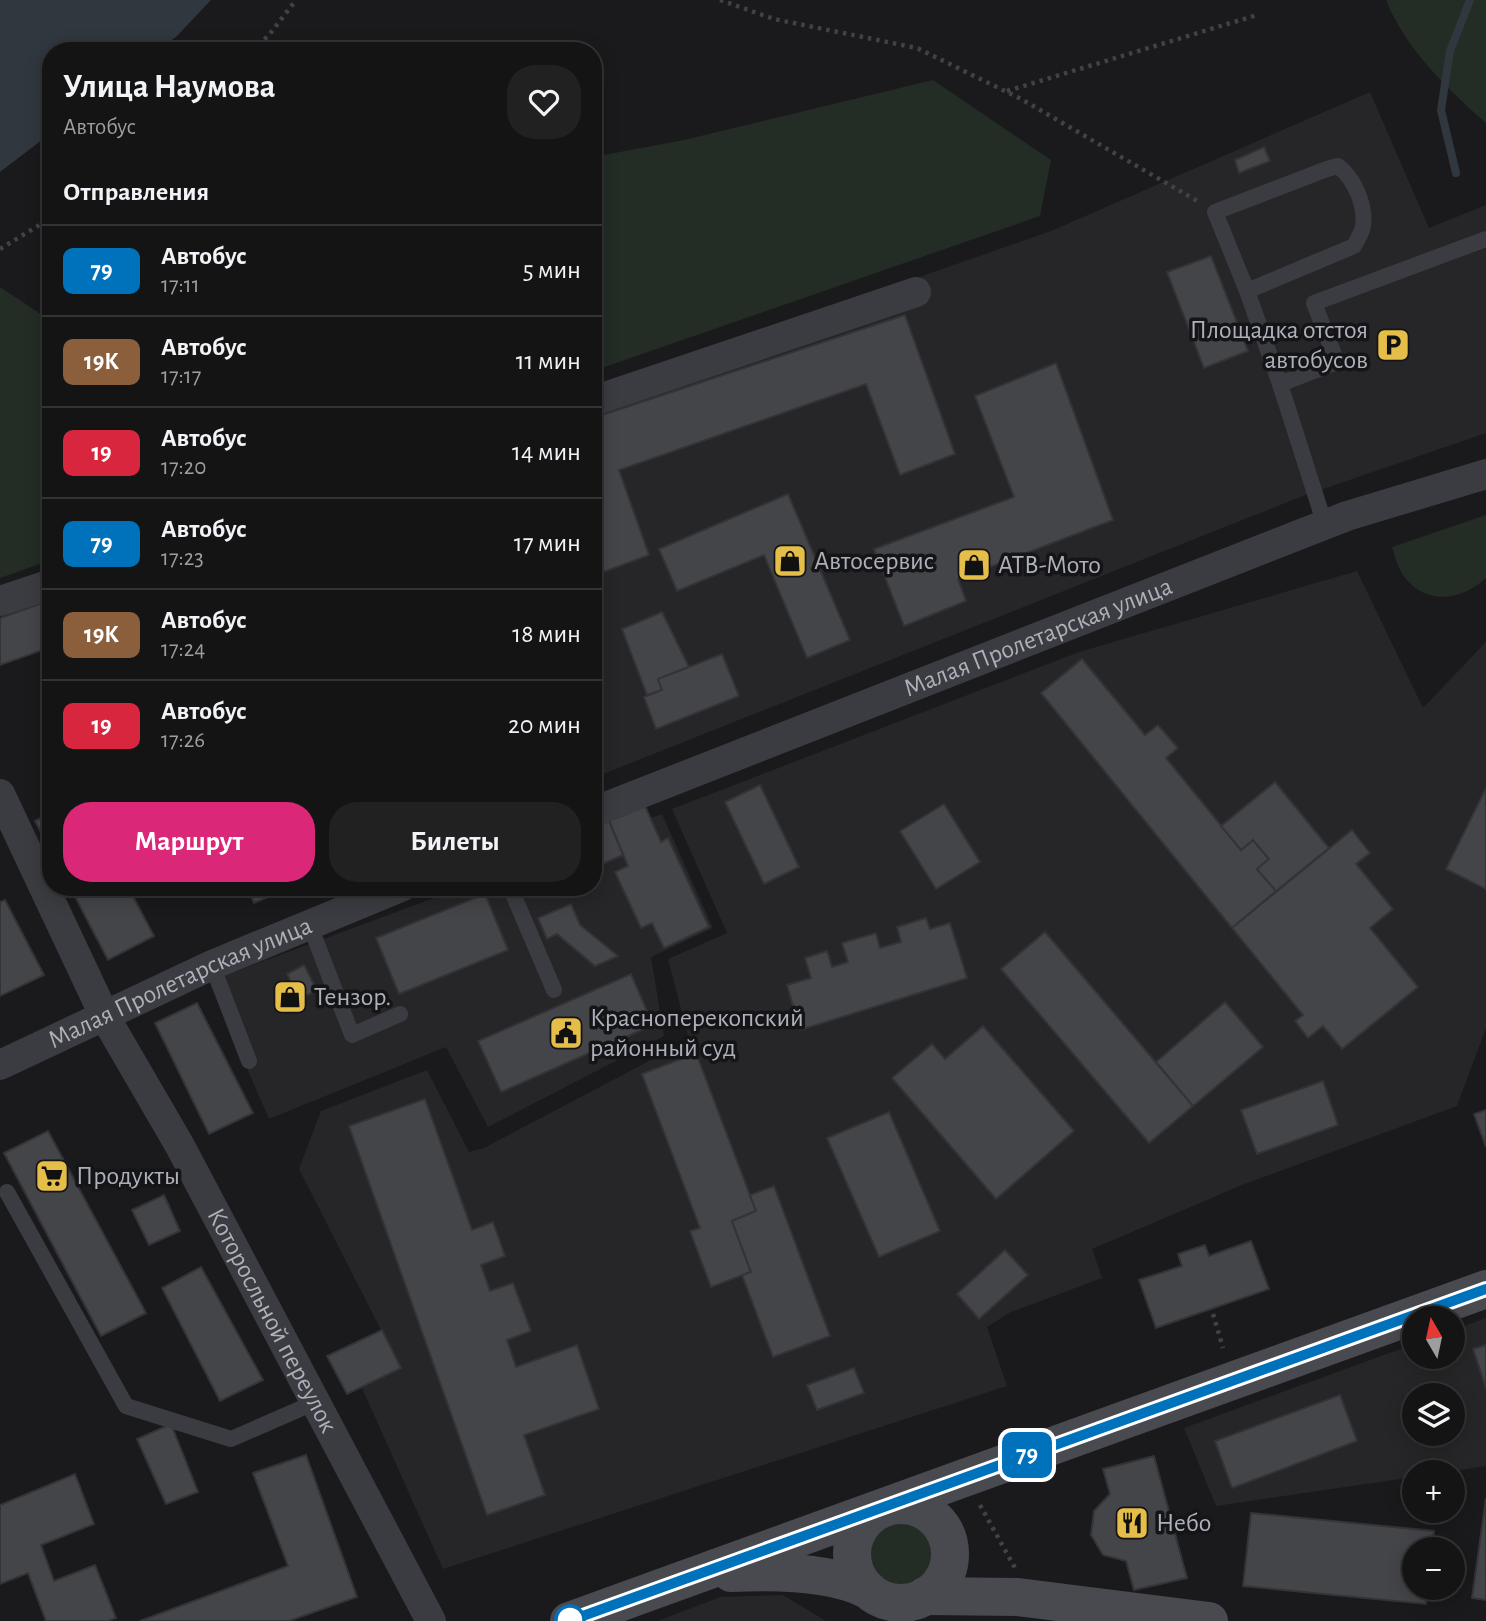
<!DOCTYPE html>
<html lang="ru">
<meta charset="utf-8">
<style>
:root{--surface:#141415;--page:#212122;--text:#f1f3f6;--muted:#9d9ea0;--line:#333334;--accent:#db2777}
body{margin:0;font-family:"Alegreya Sans",sans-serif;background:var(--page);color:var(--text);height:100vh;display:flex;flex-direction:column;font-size:26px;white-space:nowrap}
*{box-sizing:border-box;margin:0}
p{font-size:23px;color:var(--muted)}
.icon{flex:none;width:38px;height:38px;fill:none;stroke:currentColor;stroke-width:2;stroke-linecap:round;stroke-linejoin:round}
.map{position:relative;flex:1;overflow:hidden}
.sheet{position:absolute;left:42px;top:42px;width:560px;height:854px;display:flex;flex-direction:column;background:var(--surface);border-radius:28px;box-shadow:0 4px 18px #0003,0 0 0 2px var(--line)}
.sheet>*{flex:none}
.badge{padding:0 14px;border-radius:10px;font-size:24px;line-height:46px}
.needle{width:46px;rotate:351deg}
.fabs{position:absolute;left:1402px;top:1306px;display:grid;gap:14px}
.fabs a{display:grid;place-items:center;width:63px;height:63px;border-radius:50%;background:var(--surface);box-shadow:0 4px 18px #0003,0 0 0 2px var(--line);font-size:35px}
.map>.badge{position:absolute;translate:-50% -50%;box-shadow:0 0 0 4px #fff}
h2{padding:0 21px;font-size:26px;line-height:63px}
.round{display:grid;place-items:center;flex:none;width:74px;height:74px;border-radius:28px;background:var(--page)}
.overview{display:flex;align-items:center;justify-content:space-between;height:119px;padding:0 21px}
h1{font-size:33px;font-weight:700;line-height:52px}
.cta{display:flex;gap:14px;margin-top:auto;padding:14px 21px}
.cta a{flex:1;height:80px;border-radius:28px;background:var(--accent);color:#fff;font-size:28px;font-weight:700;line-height:80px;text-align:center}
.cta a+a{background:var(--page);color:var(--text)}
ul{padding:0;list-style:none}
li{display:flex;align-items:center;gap:21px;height:91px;padding:0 21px;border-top:2px solid var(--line)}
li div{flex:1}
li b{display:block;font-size:26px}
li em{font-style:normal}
li .badge{min-width:77px;font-weight:700;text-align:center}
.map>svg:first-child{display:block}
.built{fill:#262629;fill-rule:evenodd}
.green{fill:#242c26}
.water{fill:#31373f}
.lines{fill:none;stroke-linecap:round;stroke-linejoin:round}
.stream{stroke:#31373f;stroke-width:8}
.building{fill:#444549;stroke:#343438;stroke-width:2}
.path{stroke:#414248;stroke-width:4.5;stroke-dasharray:3.5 5;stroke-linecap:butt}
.lane{stroke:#3b3c41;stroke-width:16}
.street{stroke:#3b3c41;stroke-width:30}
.secondary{stroke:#494a50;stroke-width:38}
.line-casing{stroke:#fff;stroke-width:16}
.line{stroke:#0072bc;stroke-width:10}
.stop-dot{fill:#fff;stroke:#0072bc;stroke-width:3.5}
.labels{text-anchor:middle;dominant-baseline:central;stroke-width:7;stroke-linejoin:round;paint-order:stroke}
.poi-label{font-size:26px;fill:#adb0ba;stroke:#151517;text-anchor:start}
.street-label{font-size:26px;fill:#adb0ba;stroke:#151517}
</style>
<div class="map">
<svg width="1486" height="1621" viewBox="0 0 1486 1621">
<rect width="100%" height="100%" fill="#1a1a1c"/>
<g class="built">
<polygon points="1370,92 1429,228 1486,205 1486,433 1303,496 593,778 593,391 1051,231"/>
<polygon points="1357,571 1423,708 1486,642 1486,1028 1457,1106 1242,1185 1092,1249 1102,1278 1011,1312 987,1327 1007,1386 443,1569 362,1388 347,1394 327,1356 381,1330 299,1169 321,1111 427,1070 469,1152 484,1148 689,1040 668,959 727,933 672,809 1079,652"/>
<polygon points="662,814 713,928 651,957 664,1036 488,1127 446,1047 269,1119 209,981 464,887 593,887 593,839"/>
<path d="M1486,1318v148l-39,6h-33v5l-198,29 -32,-78 230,-84v12h38l1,-26zM1414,1395h38v38h-38z"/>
<polygon points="783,1595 826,1621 658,1621 720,1597"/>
</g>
<g class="green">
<path d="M1386,0h100v123c-38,-33 -81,-75 -100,-123z"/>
<polygon points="933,80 1051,160 1040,216 593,371 593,157 684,140"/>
<polygon points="0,287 51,321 51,560 0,578"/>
<path d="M1486,515v63c-28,26 -68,27 -87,-10 -3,-7 -5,-15 -7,-21z"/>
<circle cx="901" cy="1553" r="34"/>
</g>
<polygon class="water" points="0,0 211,0 177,36 158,51 51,51 51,133 0,172"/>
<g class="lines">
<polyline class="stream" points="1456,173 1441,110 1450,51 1470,0"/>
</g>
<g class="building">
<polygon points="1264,147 1270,161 1239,173 1235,160"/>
<polygon points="1211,256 1248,351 1204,368 1167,272"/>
<polygon points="905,315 955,454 900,475 866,384 619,470 649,555 593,576 593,418"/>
<polygon points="1056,363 1113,520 958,579 966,601 904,626 874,549 1014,497 975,396"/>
<polygon points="788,494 850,640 807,658 764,555 677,591 659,549"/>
<polygon points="51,600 51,647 0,665 0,618"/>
<polygon points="662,612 689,667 658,679 662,690 647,695 622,629"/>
<polygon points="722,654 739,696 656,729 644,697 662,690 658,679"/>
<polygon points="1082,659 1145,735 1158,725 1178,748 1166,758 1241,850 1253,840 1269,859 1257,869 1276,891 1232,928 1041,693"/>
<polygon points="1275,782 1329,848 1276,891 1257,869 1269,859 1253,840 1241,850 1221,826"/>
<polygon points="760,785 799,867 764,884 725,802"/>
<polygon points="1486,788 1486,889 1446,869"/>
<polygon points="944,804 980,862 936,889 900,831"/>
<polygon points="645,806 661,842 668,838 709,927 664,948 652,923 641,928 615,872 628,866 609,821"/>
<polygon points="51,813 51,851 35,821"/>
<polygon points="609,821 623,855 593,868 593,827"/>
<polygon points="1352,830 1370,853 1356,864 1393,909 1370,928 1418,987 1342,1049 1323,1026 1308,1038 1295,1021 1303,1015 1232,928"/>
<polygon points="70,887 128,887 154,936 108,960"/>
<polygon points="247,887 280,887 282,891 254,903"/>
<polygon points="552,887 569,887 555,893"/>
<polygon points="485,894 508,950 399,994 376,938"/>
<polygon points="5,900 44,975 0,996 0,902"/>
<polygon points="571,904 580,925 618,956 595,966 557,934 547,939 538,918"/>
<polygon points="926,918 930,929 950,923 967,978 800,1030 787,985 811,978 805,958 827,951 832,967 848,962 842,943 876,933 880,948 901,942 897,927"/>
<polygon points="1045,932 1193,1106 1149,1143 1001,969"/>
<polygon points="304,965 317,990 300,999 287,974"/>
<polygon points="631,974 653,1025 501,1092 478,1041"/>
<polygon points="1225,1002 1263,1047 1193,1106 1156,1062"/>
<polygon points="197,1003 253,1113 209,1134 155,1023"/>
<polygon points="983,1026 1074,1131 996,1199 892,1078 932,1044 945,1059"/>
<polygon points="696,1053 756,1211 732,1221 751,1272 711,1287 690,1231 700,1228 642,1074"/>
<polygon points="1323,1081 1338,1125 1257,1154 1241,1110"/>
<polygon points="425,1099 472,1230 493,1222 505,1256 481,1265 490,1291 513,1283 531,1331 507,1340 516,1367 577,1345 599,1409 524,1435 545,1495 487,1515 349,1126"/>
<polygon points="1486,1110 1486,1147 1474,1114"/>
<polygon points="889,1112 940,1231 879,1257 827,1138"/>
<polygon points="48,1131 146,1313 101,1336 4,1153"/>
<polygon points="774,1186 830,1336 773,1357 742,1275 751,1272 732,1221 756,1211 750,1195"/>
<polygon points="164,1195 180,1231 149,1245 132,1210"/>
<polygon points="1251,1241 1269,1289 1156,1328 1139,1280 1182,1266 1178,1254 1205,1245 1209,1256"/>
<polygon points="1005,1250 1028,1275 979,1319 957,1294"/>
<polygon points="201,1267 263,1380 220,1401 162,1288"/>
<polygon points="382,1330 401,1368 347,1394 327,1356"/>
<polygon points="1486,1345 1486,1388 1473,1349"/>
<polygon points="854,1368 864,1393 817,1410 807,1385"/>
<polygon points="1340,1395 1357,1441 1232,1488 1215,1441"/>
<polygon points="171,1424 198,1492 166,1504 137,1439"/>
<polygon points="306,1455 357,1597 289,1621 140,1621 288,1566 253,1473"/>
<polygon points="1154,1456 1187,1578 1134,1590 1126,1561 1103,1555 1091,1535 1094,1511 1110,1494 1103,1469"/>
<polygon points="75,1474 94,1524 41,1545 54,1581 95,1565 116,1618 108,1621 46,1621 28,1573 0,1584 0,1505"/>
<polygon points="1486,1498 1486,1600 1472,1598"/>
<polygon points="1251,1513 1434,1531 1432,1549 1414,1549 1414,1587 1428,1587 1426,1604 1243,1586"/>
</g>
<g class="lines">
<g class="path">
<polyline points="720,0 774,19 917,48 1021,99 1199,202"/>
<polyline points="252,51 269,35 296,0"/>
<polyline points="1007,91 1257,15"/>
<polyline points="0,249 51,218"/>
<polyline points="1213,1314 1223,1348"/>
<polyline points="980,1505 1015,1568"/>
</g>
<g class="lane">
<path d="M1247,291l107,-45c3,-6 8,-13 9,-20 3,-21 -9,-48 -25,-60l-11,3 -112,43 32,79 33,93"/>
<polyline points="1325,525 1280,384 1337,362 1314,303 1486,239"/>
<polyline points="510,887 554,990"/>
<polyline points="309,923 352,1035 400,1014"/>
<polyline points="212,965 249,1061"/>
<polyline points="7,1192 126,1406 231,1439 316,1402"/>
</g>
<g class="street">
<polyline points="593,401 916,292"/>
<polyline points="0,601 51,584"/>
<path id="s1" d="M0,794l105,223 75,129 251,475"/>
<path id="s2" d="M593,812l754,-296 139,-42"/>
<path id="s3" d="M0,1065l212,-100 189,-78"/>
</g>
<g class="secondary">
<circle cx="901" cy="1554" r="49"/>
<path d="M731,1573c41,-2 100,-2 137,17"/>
<polyline points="925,1596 1018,1597 1209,1621"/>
<polyline points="569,1621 1486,1289"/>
</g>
</g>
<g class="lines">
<defs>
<polyline id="line" points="569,1621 1486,1289"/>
</defs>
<use href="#line" class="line-casing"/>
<use href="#line" class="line"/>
</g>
<defs>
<symbol id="parking-square" viewBox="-11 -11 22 22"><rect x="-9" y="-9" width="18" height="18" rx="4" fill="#e5be49" stroke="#151517"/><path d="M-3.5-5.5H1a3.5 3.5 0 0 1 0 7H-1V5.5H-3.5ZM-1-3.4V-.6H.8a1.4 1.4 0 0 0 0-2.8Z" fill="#111"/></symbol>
<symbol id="shop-square" viewBox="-11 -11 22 22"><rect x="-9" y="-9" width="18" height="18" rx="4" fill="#e5be49" stroke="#151517"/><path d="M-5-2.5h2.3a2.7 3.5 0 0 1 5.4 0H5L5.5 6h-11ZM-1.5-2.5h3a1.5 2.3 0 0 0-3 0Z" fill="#111"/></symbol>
<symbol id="civic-square" viewBox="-11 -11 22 22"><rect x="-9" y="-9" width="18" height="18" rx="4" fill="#e5be49" stroke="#151517"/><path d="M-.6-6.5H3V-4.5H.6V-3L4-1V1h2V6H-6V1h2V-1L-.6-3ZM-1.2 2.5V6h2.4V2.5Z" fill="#111"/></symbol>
<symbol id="supermarket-square" viewBox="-11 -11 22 22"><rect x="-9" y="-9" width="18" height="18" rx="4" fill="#e5be49" stroke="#151517"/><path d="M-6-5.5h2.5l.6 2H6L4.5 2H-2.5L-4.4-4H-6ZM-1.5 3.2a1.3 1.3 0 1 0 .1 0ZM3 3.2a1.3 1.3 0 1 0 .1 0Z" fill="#111"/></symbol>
<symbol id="restaurant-square" viewBox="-11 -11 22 22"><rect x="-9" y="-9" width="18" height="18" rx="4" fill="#e5be49" stroke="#151517"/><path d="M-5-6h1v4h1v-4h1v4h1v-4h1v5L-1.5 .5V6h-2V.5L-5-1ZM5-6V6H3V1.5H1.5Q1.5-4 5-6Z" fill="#111"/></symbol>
</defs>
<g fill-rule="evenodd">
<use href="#parking-square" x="1374" y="326" width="38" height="38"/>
<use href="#shop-square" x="771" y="542" width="38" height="38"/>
<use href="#shop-square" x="955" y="546" width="38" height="38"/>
<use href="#shop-square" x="271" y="978" width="38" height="38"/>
<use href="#civic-square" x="547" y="1014" width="38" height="38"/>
<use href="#supermarket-square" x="33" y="1157" width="38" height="38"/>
<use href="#restaurant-square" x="1113" y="1504" width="38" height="38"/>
</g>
<circle class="stop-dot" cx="570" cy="1620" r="14"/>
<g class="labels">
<g class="poi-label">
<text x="1368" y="330" text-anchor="end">Площадка отстоя<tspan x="1368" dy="30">автобусов</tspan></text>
<text x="814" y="561">Автосервис</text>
<text x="998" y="565">АТВ-Мото</text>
<text x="314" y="997">Тензор.</text>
<text x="590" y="1018">Красноперекопский<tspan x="590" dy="30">районный суд</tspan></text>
<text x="76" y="1176">Продукты</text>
<text x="1156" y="1523">Небо</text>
</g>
<g class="street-label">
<text stroke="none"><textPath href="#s2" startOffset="478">Малая Пролетарская улица</textPath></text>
<text stroke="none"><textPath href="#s3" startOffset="198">Малая Пролетарская улица</textPath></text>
<text stroke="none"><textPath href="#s1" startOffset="593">Которосльной переулок</textPath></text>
</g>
</g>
</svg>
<div class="fabs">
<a><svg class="needle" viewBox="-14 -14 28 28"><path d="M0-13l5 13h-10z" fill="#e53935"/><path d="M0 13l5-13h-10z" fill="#9d9ea0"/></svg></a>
<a><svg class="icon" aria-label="layers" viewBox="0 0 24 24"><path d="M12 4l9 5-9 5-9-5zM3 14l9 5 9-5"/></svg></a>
<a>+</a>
<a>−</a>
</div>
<b class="badge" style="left:1027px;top:1455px;background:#0072bc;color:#fff">79</b>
<section class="sheet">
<div class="overview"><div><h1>Улица Наумова</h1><p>Автобус</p></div><a class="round"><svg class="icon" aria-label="heart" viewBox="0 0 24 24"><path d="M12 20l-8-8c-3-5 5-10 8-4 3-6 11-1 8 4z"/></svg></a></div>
<h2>Отправления</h2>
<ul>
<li><span class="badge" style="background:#0072bc;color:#fff">79</span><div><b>Автобус</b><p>17:11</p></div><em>5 мин</em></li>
<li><span class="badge" style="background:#8b5e3c;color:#fff">19К</span><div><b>Автобус</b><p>17:17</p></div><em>11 мин</em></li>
<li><span class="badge" style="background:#d7263d;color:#fff">19</span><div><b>Автобус</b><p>17:20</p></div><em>14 мин</em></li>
<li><span class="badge" style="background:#0072bc;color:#fff">79</span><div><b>Автобус</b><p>17:23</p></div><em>17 мин</em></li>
<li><span class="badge" style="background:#8b5e3c;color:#fff">19К</span><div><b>Автобус</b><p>17:24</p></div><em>18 мин</em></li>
<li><span class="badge" style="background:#d7263d;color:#fff">19</span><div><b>Автобус</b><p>17:26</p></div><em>20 мин</em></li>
</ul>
<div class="cta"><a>Маршрут</a><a>Билеты</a></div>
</section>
</div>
